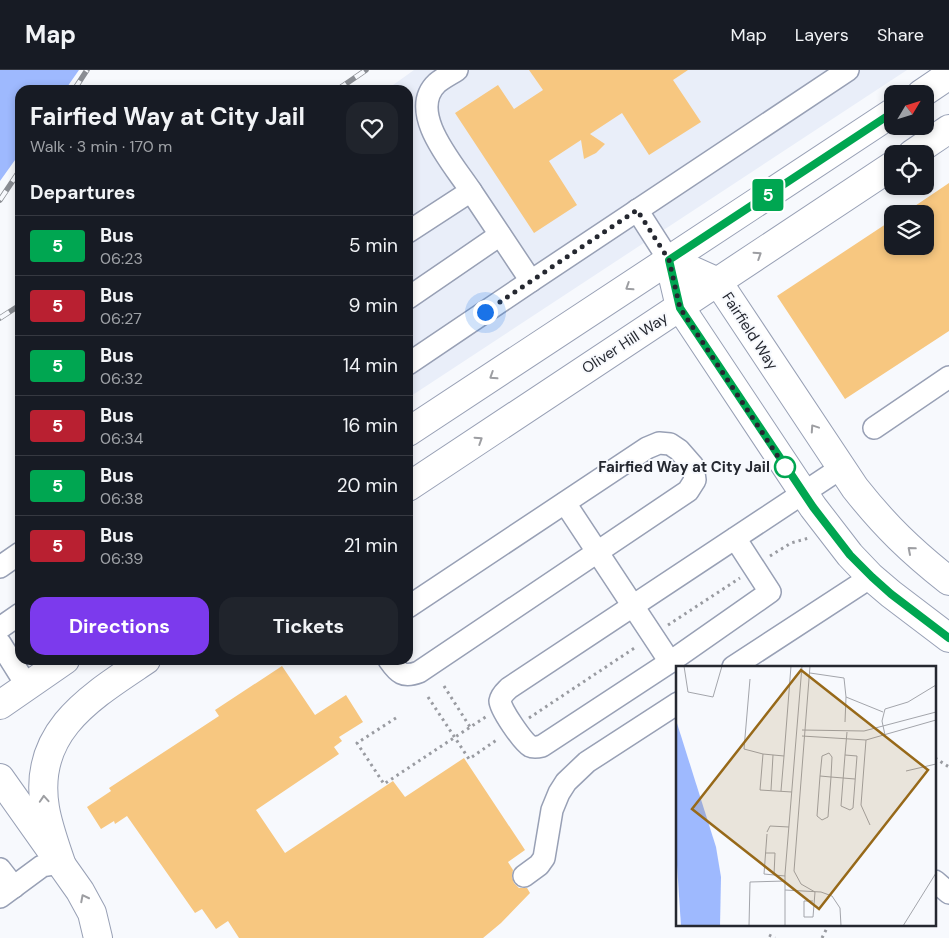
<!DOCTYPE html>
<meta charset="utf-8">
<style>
:root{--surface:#171b24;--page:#20242c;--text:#f1f3f6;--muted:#9ea1a6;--line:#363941;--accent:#7c3aed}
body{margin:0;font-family:"DM Sans",sans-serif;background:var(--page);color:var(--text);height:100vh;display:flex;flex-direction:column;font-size:19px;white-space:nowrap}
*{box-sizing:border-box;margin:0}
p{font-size:16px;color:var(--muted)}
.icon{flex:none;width:28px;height:28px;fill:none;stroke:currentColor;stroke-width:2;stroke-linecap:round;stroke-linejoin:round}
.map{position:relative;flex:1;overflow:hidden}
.sheet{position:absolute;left:15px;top:15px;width:398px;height:580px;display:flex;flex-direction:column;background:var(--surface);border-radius:15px;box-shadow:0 2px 8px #0003}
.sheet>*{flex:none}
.badge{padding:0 10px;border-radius:4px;font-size:18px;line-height:32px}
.needle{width:32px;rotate:52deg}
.buttons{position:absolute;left:884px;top:15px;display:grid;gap:10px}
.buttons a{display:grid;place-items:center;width:50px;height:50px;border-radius:10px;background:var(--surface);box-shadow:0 2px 8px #0003;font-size:25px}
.you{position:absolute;width:25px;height:25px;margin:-12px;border:4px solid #fff;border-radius:50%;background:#1a73e8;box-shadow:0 0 0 8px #1a73e833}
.map>.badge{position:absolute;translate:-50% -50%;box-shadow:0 0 0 2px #fff}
h2{padding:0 15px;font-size:19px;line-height:45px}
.round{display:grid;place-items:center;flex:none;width:52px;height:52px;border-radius:15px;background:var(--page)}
.head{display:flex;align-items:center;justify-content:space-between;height:85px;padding:0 15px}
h1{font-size:24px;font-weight:700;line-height:38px}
.action{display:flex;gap:10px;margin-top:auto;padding:10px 15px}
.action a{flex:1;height:58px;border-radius:15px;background:var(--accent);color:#fff;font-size:20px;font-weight:700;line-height:58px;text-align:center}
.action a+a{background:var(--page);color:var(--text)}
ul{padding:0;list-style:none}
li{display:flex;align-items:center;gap:15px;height:60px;padding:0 15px;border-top:1px solid var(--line)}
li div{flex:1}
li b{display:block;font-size:19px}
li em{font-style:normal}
li .badge{min-width:55px;font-weight:700;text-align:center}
header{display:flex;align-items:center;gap:30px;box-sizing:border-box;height:70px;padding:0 25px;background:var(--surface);border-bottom:1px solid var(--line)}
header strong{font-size:24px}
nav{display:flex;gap:28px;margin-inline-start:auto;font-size:18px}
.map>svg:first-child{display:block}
.built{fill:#e9eef9}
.forest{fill:#9eb9fe}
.building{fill:#f7c780}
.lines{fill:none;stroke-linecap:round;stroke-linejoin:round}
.minor-casing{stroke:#98a0b5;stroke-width:24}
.major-casing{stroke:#98a0b5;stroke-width:30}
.path{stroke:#999ba1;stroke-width:3;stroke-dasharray:2.5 4;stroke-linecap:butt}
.minor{stroke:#fff;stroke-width:21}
.major{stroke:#fff;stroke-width:28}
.rail-casing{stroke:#8a8d93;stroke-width:5.5}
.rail{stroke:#f7f9fd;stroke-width:4;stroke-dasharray:11;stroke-linecap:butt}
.oneway{stroke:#9d9ea2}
.line-casing{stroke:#fff;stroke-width:11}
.line{stroke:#00a651;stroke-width:8}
.walk{stroke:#252830;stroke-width:5;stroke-dasharray:0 9}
.stop-dot{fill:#fff;stroke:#00a651;stroke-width:2.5}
.labels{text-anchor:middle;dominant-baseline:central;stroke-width:4;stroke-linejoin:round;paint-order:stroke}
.street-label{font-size:15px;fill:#252830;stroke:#f7f9fd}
.stop-label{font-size:15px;font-weight:bold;fill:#252830;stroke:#f7f9fd;text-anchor:end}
.inset-road{fill:none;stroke:#a3a5ab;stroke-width:1}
.view{fill:#976919;fill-opacity:0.15;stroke:#976919;stroke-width:2.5}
.inset-edge{fill:none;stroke:#252830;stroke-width:2.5}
</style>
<header>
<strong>Map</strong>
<nav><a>Map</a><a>Layers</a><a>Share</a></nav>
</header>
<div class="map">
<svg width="949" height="868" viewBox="0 0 949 868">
<rect width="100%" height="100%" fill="#f7f9fd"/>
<polygon class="built" points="414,0 907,0 408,328 408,20 386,20"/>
<polygon class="forest" points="0,0 79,0 65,20 20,20 20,83 0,111"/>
<g class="building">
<polygon points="529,0 688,0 673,10 701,52 649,85 622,43 590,64 605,74 596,83 584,89 581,70 549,91 577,135 534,163 455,43 498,15 514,39 543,20"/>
<polygon points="949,113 949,261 845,329 777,226 892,150 892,176 925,176 925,144 903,144"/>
<polygon points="282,596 315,645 346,625 363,652 339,667 342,671 334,677 339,684 256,740 285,783 393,711 405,727 464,688 525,780 508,792 513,800 512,807 514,813 519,818 527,818 530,823 501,853 483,868 239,868 228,851 216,859 202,839 195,843 127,746 115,754 114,751 101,759 87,737 111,721 109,718 219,646 215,640"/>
</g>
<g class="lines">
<defs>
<g id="minor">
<polyline points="471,121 531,211 848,0"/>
<polyline points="637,140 669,190"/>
<path d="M408,162l63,-41c-17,-26 -65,-79 -34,-108 6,-5 14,-9 20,-13"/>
<polyline points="408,228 500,165"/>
<polyline points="408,294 531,211"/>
<polyline points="874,358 949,307"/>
<polyline points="565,433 670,592"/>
<path d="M735,468l35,54 -100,70 -128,84c-4,1 -8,2 -12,0 -7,-4 -30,-37 -30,-45 1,-6 5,-9 9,-13l332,-220"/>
<polyline points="0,497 20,483"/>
<polyline points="0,558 20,544"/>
<polyline points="0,573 27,616"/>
<path d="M389,590c9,13 14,18 30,12l269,-181 7,-11 -2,-14 -14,-16 -9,-6 -11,-1 -12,5 -239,159"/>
<polyline points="733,597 871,507"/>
<polyline points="0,799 14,817"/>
<polyline points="524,806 539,795 544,788 552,740 559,723 566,712 587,692 678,633"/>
<polyline points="935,811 949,823"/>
<polyline points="0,827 42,796 61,793"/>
</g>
<g id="major">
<polyline points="921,24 949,5"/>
<polyline points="912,84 949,59"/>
<polyline points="669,190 680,237 813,437 850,485 871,507 891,524 949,568"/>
<path d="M669,190l49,22 137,206c30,38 56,63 94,93"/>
<polyline points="408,362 892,43"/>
<polyline points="408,417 892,96"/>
<polyline points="0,635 65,590"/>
<polyline points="0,708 80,821 92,843 98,868"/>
<path d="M61,793c-6,-18 -13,-37 -16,-55 -13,-77 46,-111 101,-148"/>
</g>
</defs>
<use href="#minor" class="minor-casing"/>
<use href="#major" class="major-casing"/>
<g class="path">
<polyline points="770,486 791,473 809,468"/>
<polyline points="668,555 740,508"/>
<polyline points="444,616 470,657"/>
<polyline points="428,627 469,689 498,669"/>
<polyline points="396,648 357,673 384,714 487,646"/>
<polyline points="529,648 636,577"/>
<polyline points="935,688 949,697"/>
<polyline points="769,865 775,868"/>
<polyline points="822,868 829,854"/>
</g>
<use href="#minor" class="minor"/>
<use href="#major" class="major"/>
<defs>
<g id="rail">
<polyline points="74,20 87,0"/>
<polyline points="337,20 366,0"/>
<polyline points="0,130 20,100"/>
<polyline points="0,248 20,235"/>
</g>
</defs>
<use href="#rail" class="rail-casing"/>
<use href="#rail" class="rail"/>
</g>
<defs><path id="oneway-chevron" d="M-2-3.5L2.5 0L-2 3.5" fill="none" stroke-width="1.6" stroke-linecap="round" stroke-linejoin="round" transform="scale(1.25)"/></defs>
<g class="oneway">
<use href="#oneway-chevron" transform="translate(758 185) rotate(-33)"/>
<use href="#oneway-chevron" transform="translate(629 217) rotate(147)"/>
<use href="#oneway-chevron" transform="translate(493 306) rotate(147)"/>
<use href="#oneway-chevron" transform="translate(814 358) rotate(-124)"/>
<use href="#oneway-chevron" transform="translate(479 370) rotate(-33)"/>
<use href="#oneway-chevron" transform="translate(911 480) rotate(-139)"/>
<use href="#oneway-chevron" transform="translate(44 729) rotate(-94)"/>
<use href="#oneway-chevron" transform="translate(84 828) rotate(-117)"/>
</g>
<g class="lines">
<defs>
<polyline id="line" points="892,43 669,190 680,238 813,437 850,485 872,507 891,524 949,568"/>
</defs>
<use href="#line" class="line-casing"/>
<use href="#line" class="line"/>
<polyline class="walk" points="485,242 637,140 669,190 680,238 785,397"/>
</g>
<circle class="stop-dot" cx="785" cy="397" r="10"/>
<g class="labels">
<g class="street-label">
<text transform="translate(750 261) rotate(57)">Fairfield Way</text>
<text transform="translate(625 273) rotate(-33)">Oliver Hill Way</text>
</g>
<g class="stop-label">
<text x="770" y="397">Fairfied Way at City Jail</text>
</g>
</g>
<g transform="translate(676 596)">
<rect width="260" height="260" fill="#f7f9fd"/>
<path d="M0,54l40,127 5,30 -1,49h-39l-5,-76z" fill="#9eb9fe"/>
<path class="inset-road" d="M8,0l4,26 25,5 9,-31M134,0l-16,205 7,13 14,8M134,7l34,5 2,19 37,15M74,13l-6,70 19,5 -3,36 32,2M169,56l1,-25M126,64l62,1 72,-19M209,69l-3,-14 3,-12 23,-7 28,-17M126,70l64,4 70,-20M190,74l-5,65 9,20M87,88l21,2 7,-90M169,89l12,1 -4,52 -3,2 -9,-4 4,-51 2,-23M230,105l30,-7M144,110l-3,40 5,4 6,-3 3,-40 1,-20 -3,-4 -7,3 -2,20 11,1 24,2M95,124l2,-35M105,125l3,-35M91,166l3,-6 19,1M91,168l-3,40 21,2M89,187h10l-1,22M109,224l36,2 11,4 8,12 1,18M137,235h-9v16h9l2,-25M73,260l1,-44 35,-1M109,260v-52l17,-208M227,260l33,-53"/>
<path class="view" d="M125,4l127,100 -109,139 -127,-100z"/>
<rect width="260" height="260" class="inset-edge"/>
</g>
</svg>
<div class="buttons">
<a><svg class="needle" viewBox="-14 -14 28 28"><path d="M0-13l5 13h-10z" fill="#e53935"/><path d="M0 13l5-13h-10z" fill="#9ea1a6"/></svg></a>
<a><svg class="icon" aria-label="locate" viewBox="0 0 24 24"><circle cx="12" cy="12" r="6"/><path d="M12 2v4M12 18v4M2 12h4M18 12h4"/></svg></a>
<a><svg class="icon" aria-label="layers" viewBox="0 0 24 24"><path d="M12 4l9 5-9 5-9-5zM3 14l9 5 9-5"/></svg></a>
</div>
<div class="you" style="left:485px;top:242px"></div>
<b class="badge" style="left:768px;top:125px;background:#00a651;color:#fff">5</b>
<section class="sheet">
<div class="head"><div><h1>Fairfied Way at City Jail</h1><p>Walk · 3 min · 170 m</p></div><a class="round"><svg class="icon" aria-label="heart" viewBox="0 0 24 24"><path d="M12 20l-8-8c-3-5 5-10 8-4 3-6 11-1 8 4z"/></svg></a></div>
<h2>Departures</h2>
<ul>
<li><span class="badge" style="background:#00a651;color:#fff">5</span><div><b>Bus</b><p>06:23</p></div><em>5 min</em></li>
<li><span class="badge" style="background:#b92031;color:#fff">5</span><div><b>Bus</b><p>06:27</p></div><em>9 min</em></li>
<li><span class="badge" style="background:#00a651;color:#fff">5</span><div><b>Bus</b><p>06:32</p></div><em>14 min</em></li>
<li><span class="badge" style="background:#b92031;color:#fff">5</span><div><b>Bus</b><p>06:34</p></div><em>16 min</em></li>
<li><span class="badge" style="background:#00a651;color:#fff">5</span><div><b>Bus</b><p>06:38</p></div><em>20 min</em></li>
<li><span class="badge" style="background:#b92031;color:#fff">5</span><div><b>Bus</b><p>06:39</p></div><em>21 min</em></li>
</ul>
<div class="action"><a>Directions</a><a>Tickets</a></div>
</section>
</div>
